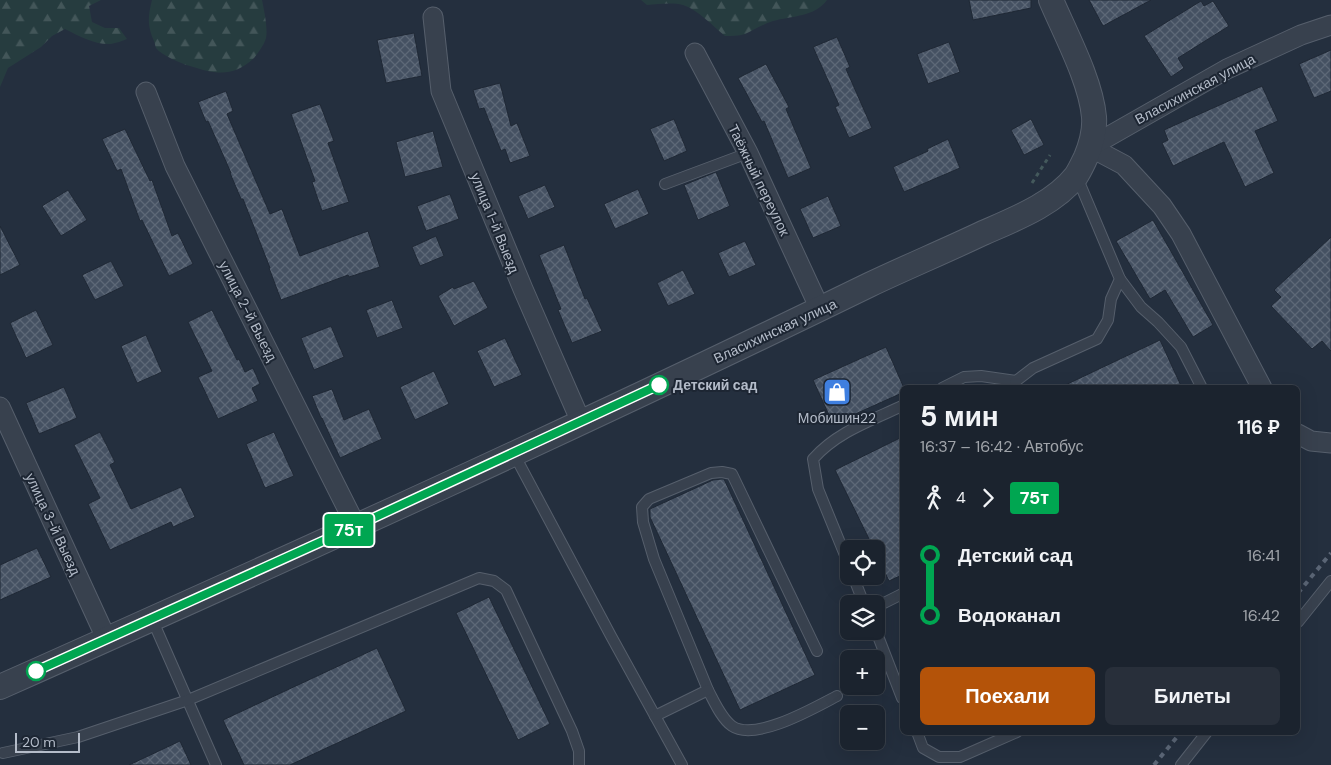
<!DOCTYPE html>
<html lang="ru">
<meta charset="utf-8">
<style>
:root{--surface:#1b232e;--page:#282f3a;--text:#f1f3f6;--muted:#a0a4aa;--line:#39404a;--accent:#b45309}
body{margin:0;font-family:"DM Sans",sans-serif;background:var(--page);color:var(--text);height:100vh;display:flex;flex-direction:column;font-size:19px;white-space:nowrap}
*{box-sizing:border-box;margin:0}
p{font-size:16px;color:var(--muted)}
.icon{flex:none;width:28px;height:28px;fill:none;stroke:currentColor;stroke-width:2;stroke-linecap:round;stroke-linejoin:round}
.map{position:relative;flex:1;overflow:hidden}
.sheet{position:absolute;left:900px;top:385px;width:400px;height:350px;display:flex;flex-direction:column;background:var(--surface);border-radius:8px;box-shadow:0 5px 20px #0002,0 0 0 1px var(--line)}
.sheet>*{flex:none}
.badge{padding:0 10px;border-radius:4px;font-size:18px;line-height:32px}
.tools{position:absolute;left:840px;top:540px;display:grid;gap:10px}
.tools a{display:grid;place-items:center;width:45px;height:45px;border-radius:8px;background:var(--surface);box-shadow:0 5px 20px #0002,0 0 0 1px var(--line);font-size:25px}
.scale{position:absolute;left:15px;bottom:12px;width:65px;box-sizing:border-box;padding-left:5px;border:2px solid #b4bcc9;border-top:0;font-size:14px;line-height:18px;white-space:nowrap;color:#b4bcc9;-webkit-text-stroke:4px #1d2633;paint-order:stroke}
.map>.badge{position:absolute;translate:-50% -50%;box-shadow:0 0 0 2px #fff}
.legs{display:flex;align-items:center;gap:8px;height:55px;padding:0 20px;font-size:16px}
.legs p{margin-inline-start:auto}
.headline{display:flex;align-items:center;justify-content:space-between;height:85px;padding:0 20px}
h1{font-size:28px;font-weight:800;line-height:38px}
.action{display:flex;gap:10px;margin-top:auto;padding:10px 20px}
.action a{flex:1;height:58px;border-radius:8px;background:var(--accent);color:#fff;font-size:20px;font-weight:800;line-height:58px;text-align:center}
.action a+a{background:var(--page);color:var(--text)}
ul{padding:0 20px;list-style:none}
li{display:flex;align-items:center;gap:18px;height:60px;font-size:19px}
li i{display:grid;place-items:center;width:8px;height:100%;margin:0 6px;background:currentColor}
li i::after{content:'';width:12px;height:12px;margin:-6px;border:4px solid;border-radius:50%;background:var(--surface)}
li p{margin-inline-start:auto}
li:first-child i{background:linear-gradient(#0000 50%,currentColor 0)}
li:last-child i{background:linear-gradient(currentColor 50%,#0000 0)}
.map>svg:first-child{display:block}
.forest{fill:url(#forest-firs)}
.building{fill:url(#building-cross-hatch);stroke:#1f2835}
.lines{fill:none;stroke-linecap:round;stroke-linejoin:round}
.service-casing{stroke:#565f6c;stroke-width:12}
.minor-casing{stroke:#565f6c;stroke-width:21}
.tertiary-casing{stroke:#565f6c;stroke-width:26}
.path{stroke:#44595c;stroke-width:3;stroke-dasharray:4 4;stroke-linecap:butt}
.service{stroke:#38414e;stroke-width:10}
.minor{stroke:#38414e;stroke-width:19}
.tertiary{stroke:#38414e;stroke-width:24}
.rail{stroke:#5a6575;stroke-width:4;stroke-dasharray:5 5;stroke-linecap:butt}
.line-1-casing{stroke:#fff;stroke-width:11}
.line-1{stroke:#00a651;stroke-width:8}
.stop-1-dot{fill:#fff;stroke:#00a651;stroke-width:2.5}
.labels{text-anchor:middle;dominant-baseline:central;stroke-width:4;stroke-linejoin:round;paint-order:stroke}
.street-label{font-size:14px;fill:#b4bcc9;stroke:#1d2633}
.stop-label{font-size:14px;font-weight:bold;fill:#b4bcc9;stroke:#1d2633;text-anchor:start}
.poi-label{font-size:14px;fill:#b4bcc9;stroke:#1d2633}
</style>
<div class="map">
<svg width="1331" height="765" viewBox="0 0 1331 765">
<defs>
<pattern id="forest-firs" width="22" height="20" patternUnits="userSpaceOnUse" patternTransform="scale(1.25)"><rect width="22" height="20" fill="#263c3f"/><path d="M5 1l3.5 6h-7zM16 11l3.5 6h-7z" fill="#435659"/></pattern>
<pattern id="building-cross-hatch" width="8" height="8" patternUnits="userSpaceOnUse" patternTransform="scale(1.25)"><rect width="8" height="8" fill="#455162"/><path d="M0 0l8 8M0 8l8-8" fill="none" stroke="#5d6877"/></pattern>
</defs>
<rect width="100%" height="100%" fill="#242f3e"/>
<g class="forest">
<path d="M0,0h101l-12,6 3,16 13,6h14l8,11c-5,2 -11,4 -16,5 -16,1 -32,-8 -46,-15l-13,7 -11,11 -33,21 -8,19z"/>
<path d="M152,0h110c2,10 6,28 4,38 -2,7 -8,15 -12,20 -21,20 -39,16 -64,8 -8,-2 -29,-11 -34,-18 -1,-2 -1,-5 -2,-7 -7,-16 -6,-25 -2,-41z"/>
<path d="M641,0h186c-12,17 -36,16 -54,21 -10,3 -19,9 -28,13 -6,2 -14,2 -20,2 -12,-10 -27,-26 -42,-31 -10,-3 -25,-1 -36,0z"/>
</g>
<g class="building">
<polygon points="969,0 1031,0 1031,8 973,20"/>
<polygon points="1089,0 1151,0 1103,26"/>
<polygon points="1201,1 1204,6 1213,1 1229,26 1178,58 1184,68 1171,77 1144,36"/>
<polygon points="414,33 422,76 386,83 377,40"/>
<polygon points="837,37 850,67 846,69 872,128 849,138 835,107 839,105 813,47"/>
<polygon points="949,42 960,72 928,84 917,54"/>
<polygon points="1331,50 1331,91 1314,98 1299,64"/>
<polygon points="766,64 789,107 786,109 811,168 788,178 764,121 762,122 738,78"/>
<polygon points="500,83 511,126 517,123 530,156 510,163 505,149 501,151 484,108 479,109 473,90"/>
<polygon points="1262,86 1278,121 1255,131 1274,173 1245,187 1224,142 1173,166 1162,143 1168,140 1164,130"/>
<polygon points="226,91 233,111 227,114 270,214 282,209 300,256 368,231 380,267 349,277 348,275 281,300 269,268 270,268 243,199 241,199 230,173 231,173 208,121 206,122 198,102"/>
<polygon points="320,104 334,141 328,143 349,202 322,211 312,182 315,181 291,114"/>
<polygon points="674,119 687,151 664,161 650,129"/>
<polygon points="1031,119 1044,145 1024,155 1011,130"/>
<polygon points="125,129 150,181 152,180 172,236 178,233 193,264 169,276 142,220 140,221 121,169 117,171 102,139"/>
<polygon points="433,131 443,167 405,177 396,142"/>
<polygon points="948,139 960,168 904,192 893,167 928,151 927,149"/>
<polygon points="716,172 730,206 698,220 684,185"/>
<polygon points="545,185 555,207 528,219 518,196"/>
<polygon points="638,189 649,214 615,229 604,204"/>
<polygon points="68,190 87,220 61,236 42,206"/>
<polygon points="450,194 459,219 426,231 417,206"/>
<polygon points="828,196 841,226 813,238 800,209"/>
<polygon points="1153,220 1213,325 1193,337 1165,290 1150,299 1116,241"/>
<polygon points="0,226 20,265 0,275"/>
<polygon points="436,236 444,256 420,266 412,247"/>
<polygon points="1331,237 1331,351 1322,341 1312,349 1271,306 1281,297 1274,290"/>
<polygon points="745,241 756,265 729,277 718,253"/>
<polygon points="564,245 585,299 587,298 602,331 572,343 558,310 561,309 539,255"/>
<polygon points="111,261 124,286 95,300 82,275"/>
<polygon points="683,270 695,294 668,306 657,283"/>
<polygon points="474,281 488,308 454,326 438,296 453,287 454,289"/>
<polygon points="392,300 403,328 377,338 366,310"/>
<polygon points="36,310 53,345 26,358 10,323"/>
<polygon points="212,310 237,360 239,359 245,372 253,368 260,384 252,388 258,401 218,419 198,377 212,371 188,322"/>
<polygon points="331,326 344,357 314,370 301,338"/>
<polygon points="146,335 162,372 137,383 121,346"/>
<polygon points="505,338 522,375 494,387 477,351"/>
<polygon points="1160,340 1182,388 1059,388"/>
<polygon points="886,347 904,388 902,388 902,393 833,424 813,380"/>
<polygon points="434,371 449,404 415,420 400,387"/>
<polygon points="64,387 77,418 39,434 26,403"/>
<polygon points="332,389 344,420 369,409 382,439 340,458 322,418 321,418 312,396"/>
<polygon points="100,432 115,462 110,465 131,509 181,487 195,517 173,527 171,522 110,550 88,504 100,498 74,445"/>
<polygon points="274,432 294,476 265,488 246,444"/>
<polygon points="902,437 902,575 889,581 876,554 876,549 874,549 835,470"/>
<polygon points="722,479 724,479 815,675 740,710 650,517 650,509 713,480"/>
<polygon points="37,548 51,577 0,600 0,565"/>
<polygon points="489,597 550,724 518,740 456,613"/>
<polygon points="377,648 406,711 290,765 244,765 223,720"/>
<polygon points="180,741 191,765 129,765"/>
</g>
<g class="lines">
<defs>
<g id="service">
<polyline points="665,184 748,153"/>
<polyline points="1120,279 1141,307 1158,322 1181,347 1202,388"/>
<polyline points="942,388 964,377 981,376 1016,381"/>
<polyline points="1014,388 1016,381 1033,368 1097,339 1108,320 1111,299 1120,279 1077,177"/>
<polyline points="514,454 611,636 682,765"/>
<path d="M849,565l-31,-76 -5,-30c24,-27 57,-38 89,-53"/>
<polyline points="853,576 864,604"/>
<polyline points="876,607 902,594"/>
<polyline points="152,619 216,765"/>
<polyline points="1298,622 1331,581"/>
<polyline points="876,631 902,698"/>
<path d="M817,651l-85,-177 -10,-2 -11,1 -62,26 -7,8 1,15 11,37 54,131c6,11 13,28 24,36 23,16 82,-18 105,-30"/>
<polyline points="655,716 708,690"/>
<polyline points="917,732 923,748 939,757 960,757 1017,732"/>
<polyline points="3,753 78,737 188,700 479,578 494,581 506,590 572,731 579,751 579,765"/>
<polyline points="1181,765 1207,732"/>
</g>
<g id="minor">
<polyline points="433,17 441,91 523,289 581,422"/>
<polyline points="695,53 748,153 820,309"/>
<polyline points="146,92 175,166 356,526"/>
<polyline points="1090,147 1124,165 1162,206 1181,234 1262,388"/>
<polyline points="1090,147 1227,69 1301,35 1331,25"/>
<polyline points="0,407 107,640"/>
<polyline points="1298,434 1311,441 1331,443"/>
</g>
<path id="tertiary" d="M0,687c291,-130 582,-262 869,-402 38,-18 76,-34 114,-52 32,-14 71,-29 93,-57 4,-6 7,-13 10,-19 5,-12 9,-27 8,-40 -3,-36 -29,-84 -43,-117"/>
</defs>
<use href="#service" class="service-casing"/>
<use href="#minor" class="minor-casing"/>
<use href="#tertiary" class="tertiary-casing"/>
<polyline class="path" points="1032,183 1050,155"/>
<use href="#service" class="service"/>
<use href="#minor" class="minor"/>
<use href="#tertiary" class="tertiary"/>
<g class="rail">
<polyline points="1298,593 1331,553"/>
<polyline points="1154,765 1181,732"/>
</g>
</g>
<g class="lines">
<defs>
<polyline id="line-1" points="36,671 356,526 659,385"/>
</defs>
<use href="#line-1" class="line-1-casing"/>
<use href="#line-1" class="line-1"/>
</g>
<defs>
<symbol id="shop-square" viewBox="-11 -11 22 22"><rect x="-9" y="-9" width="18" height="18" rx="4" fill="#3f7fe0" stroke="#1d2633"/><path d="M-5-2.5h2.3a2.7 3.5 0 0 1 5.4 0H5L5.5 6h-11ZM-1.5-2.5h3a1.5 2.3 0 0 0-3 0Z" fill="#fff"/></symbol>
</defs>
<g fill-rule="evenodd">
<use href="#shop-square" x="821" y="376" width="32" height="32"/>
</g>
<g class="stop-1-dot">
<circle cx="659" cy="385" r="9"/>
<circle cx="36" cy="671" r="9"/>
</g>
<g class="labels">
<g class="street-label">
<text transform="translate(1195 89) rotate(-28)">Власихинская улица</text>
<text transform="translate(759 180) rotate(64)">Таёжный переулок</text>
<text transform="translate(495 223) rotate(68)">улица 1-й Выезд</text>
<text transform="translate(248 311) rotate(63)">улица 2-й Выезд</text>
<text transform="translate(775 331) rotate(-25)">Власихинская улица</text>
<text transform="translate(53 524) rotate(65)">улица 3-й Выезд</text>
</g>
<g class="stop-label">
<text x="673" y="385">Детский сад</text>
</g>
<g class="poi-label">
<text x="837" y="418">Мобишин22</text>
</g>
</g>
</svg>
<div class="tools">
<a><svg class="icon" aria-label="locate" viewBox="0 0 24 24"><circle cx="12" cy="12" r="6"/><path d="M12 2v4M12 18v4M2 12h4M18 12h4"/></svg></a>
<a><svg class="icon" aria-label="layers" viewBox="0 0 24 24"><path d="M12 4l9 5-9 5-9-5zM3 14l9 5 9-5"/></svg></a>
<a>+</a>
<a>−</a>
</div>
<div class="scale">20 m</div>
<b class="badge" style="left:349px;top:530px;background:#00a651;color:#fff">75т</b>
<section class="sheet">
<div class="headline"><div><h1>5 мин</h1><p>16:37 – 16:42 · Автобус</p></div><b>116 ₽</b></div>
<div class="legs"><svg class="icon" aria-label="walk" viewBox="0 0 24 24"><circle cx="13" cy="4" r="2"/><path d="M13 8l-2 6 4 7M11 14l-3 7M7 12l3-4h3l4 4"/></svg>4<svg class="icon" aria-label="forward" viewBox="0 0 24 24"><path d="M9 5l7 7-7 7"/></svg><b class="badge" style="background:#00a651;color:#fff">75т</b></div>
<ul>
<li><i style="color:#00a651"></i><b>Детский сад</b><p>16:41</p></li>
<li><i style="color:#00a651"></i><b>Водоканал</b><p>16:42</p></li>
</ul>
<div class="action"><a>Поехали</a><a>Билеты</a></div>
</section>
</div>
